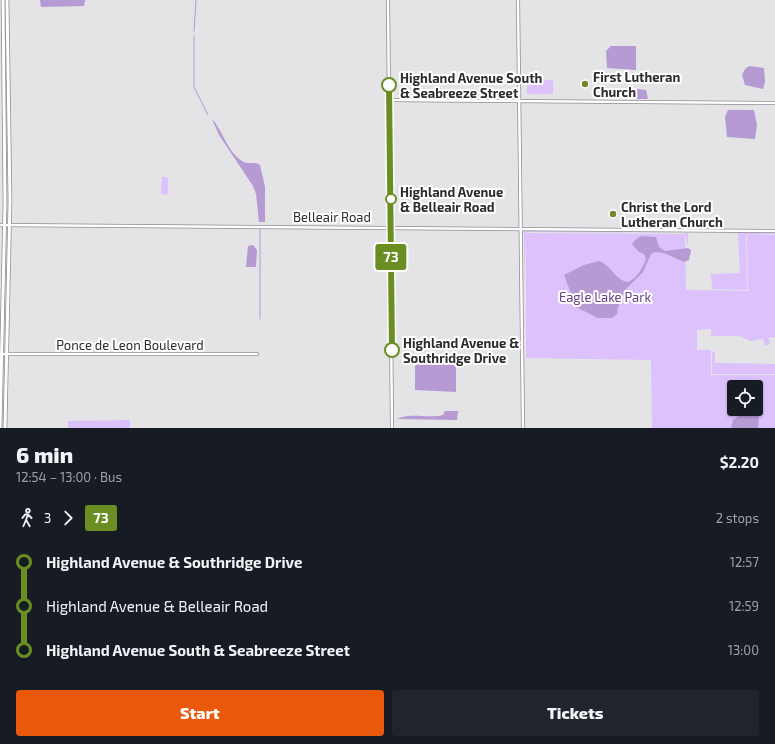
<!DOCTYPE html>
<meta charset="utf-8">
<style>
:root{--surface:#171b24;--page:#20242c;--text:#f1f3f6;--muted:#9ea1a6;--accent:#ea580c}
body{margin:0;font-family:"Exo 2",sans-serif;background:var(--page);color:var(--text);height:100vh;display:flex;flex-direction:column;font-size:15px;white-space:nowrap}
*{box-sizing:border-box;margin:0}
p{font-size:13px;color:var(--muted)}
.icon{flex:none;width:22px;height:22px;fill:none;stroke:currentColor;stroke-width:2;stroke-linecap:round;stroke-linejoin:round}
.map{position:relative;height:428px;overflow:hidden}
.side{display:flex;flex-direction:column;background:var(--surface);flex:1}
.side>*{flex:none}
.badge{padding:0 8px;border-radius:3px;font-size:14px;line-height:26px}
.fabs{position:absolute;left:727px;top:380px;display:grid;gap:8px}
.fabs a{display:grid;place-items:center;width:36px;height:36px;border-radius:4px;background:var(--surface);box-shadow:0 1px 3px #0004;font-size:20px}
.map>.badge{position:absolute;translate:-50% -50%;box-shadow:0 0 0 2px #fff}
.legs{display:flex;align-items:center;gap:6px;height:44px;padding:0 16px;font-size:13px}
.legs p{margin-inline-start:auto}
.headline{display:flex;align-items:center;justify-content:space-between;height:68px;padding:0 16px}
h1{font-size:22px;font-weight:800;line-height:30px}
.cta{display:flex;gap:8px;margin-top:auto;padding:8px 16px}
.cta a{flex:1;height:46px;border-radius:4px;background:var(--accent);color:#fff;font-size:16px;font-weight:800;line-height:46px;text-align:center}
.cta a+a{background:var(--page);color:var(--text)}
ul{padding:0 16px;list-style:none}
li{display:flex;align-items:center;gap:14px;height:44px;font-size:15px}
li i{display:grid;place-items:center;width:6px;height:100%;margin:0 5px;background:currentColor}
li i::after{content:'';width:10px;height:10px;margin:-5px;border:3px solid;border-radius:50%;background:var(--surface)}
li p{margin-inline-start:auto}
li:first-child i{background:linear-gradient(#0000 50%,currentColor 0)}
li:last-child i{background:linear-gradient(currentColor 50%,#0000 0)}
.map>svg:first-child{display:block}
.green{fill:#dcc1fc;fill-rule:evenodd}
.water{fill:#b59ad3}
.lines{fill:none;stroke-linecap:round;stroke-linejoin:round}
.stream{stroke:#b59ad3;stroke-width:1}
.secondary-casing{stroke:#8e8c90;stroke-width:4}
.primary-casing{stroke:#8e8c90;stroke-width:4.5}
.secondary{stroke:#fff;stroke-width:2.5}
.primary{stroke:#fff;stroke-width:3}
.line-1-casing{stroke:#fff;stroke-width:9}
.line-1{stroke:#6b8e23;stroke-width:6}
.poi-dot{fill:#7a8430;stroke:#fff;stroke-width:1.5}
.stop-1-dot{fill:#fff;stroke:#6b8e23;stroke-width:2}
.labels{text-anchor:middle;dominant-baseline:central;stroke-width:4;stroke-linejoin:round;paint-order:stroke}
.poi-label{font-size:13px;font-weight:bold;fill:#2e2d2e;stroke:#fff;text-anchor:start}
.stop-label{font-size:13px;font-weight:bold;fill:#2e2d2e;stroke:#fff;text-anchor:start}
.street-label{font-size:13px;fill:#2e2d2e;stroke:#fff}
.park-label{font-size:13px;fill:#654287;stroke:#fff}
</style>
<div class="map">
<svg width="775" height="428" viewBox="0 0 775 428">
<rect width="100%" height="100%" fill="#e4e3e6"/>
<g class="green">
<rect x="527" y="80" width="26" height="14"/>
<polygon points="162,177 166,177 168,179 168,195 161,194"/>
<polygon points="524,231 688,233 688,246 685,233 526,232 524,287"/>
<polygon points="738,232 775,232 775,234 746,235 747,290 712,289 711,274 740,273"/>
<path d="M526,233l159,1 1,56 62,1 -1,-56h28v102l-7,1 2,3v3l-5,2 -2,-7 -13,2 -10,-5h-29v-7l-14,1v20h14v25h64v53h-123l-1,-68 -125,-2zM734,387h22v22h-22z"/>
<polygon points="715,351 715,363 775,364 775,374 712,374 712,352"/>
<polygon points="130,420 130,428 68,428 68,421"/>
</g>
<g class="water">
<polygon points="40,0 85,0 84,6 41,7"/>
<polygon points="611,46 636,46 636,70 607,68 606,51"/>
<polygon points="749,66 764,68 765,82 763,89 745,85 742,75 745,69"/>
<polygon points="637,89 646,90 648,99 633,99 631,94"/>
<polygon points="728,110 754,110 757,125 755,139 727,137 725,117"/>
<path d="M212,119c11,12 15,32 30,42 5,4 12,0 18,4l5,22v35h-6l-3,-28 -3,-8 -34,-51z"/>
<path d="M641,236l15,1 3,10 6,4 23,-3 3,2 -2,10 -5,2 -20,-9 -9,-1 -4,2 -8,18 -17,17 -9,21 1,3 -6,5h-14l-22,-11 -12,-32 20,-10 15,-4c12,4 16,19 29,21 9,-4 14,-13 18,-23l-2,-5 -5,-2 -7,-8 3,-4z"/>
<polygon points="253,245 257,250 256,267 246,267 248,246"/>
<polygon points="424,359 456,359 456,392 415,390 415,366"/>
<path d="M445,411h13l-1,9 -60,-1c12,-7 31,0 46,-4z"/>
<polygon points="740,415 759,416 758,428 731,428 733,420"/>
</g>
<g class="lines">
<g class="stream">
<polyline points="194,31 196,0"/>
<polyline points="194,36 194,87 208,115"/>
<polyline points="260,229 260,319"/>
</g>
<defs>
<g id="secondary">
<polyline points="388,0 392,428"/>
<polyline points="518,0 523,428"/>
<polyline points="390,100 775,103"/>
<polyline points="0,225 775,231"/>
<polyline points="0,354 257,354"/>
</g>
<g id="primary">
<polyline points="0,428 5,204 3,0"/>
<polyline points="5,428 10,201 7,0"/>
</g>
</defs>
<use href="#secondary" class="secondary-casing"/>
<use href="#primary" class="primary-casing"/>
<use href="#secondary" class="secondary"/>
<use href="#primary" class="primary"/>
</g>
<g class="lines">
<defs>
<polyline id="line-1" points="389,85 392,350"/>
</defs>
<use href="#line-1" class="line-1-casing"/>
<use href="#line-1" class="line-1"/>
</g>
<g class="poi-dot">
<circle cx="585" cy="84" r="4"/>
<circle cx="613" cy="214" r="4"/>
</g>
<g class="stop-1-dot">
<circle cx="389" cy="85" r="7"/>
<circle cx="391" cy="199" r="5"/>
<circle cx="392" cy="350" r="7"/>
</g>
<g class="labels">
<g class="poi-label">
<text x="593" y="77">First Lutheran<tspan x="593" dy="15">Church</tspan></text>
<text x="621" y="207">Christ the Lord<tspan x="621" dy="15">Lutheran Church</tspan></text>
</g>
<g class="stop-label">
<text x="400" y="78">Highland Avenue South<tspan x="400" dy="15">&amp; Seabreeze Street</tspan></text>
<text x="400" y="192">Highland Avenue<tspan x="400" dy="15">&amp; Belleair Road</tspan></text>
<text x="403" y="343">Highland Avenue &amp;<tspan x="403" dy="15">Southridge Drive</tspan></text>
</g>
<g class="street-label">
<text x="332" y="217">Belleair Road</text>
<text x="130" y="345">Ponce de Leon Boulevard</text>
</g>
<g class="park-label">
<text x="605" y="297">Eagle Lake Park</text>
</g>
</g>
</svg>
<div class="fabs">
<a><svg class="icon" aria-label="locate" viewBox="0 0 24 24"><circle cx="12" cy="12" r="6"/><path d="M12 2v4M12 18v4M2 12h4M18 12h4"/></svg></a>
</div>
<b class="badge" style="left:391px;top:257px;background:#6b8e23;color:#fff">73</b>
</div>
<section class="side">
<div class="headline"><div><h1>6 min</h1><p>12:54 – 13:00 · Bus</p></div><b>$2.20</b></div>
<div class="legs"><svg class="icon" aria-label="walk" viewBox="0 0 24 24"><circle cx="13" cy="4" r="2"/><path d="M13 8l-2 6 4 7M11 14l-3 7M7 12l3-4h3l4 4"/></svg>3<svg class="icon" aria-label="forward" viewBox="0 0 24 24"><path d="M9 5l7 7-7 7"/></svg><b class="badge" style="background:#6b8e23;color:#fff">73</b><p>2 stops</p></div>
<ul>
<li><i style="color:#6b8e23"></i><b>Highland Avenue &amp; Southridge Drive</b><p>12:57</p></li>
<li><i style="color:#6b8e23"></i><span>Highland Avenue &amp; Belleair Road</span><p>12:59</p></li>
<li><i style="color:#6b8e23"></i><b>Highland Avenue South &amp; Seabreeze Street</b><p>13:00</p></li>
</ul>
<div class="cta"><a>Start</a><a>Tickets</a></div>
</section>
